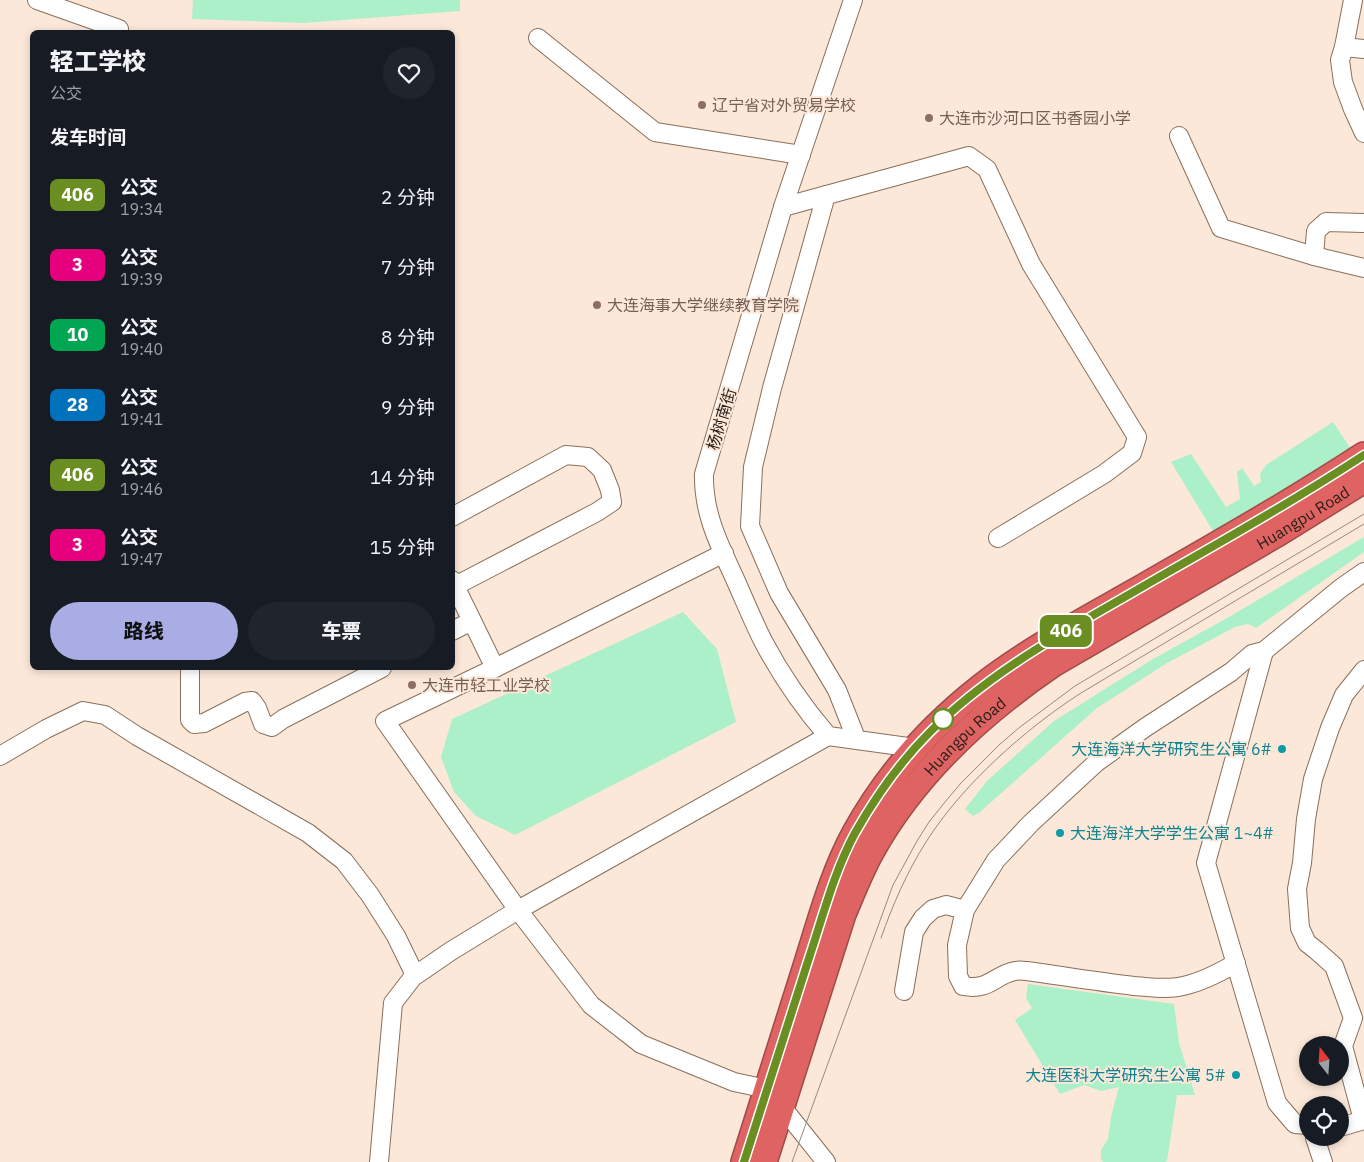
<!DOCTYPE html>
<html lang="zh">
<meta charset="utf-8">
<style>
:root{--surface:#171b24;--page:#20242c;--text:#f1f3f6;--muted:#9ea1a6;--accent:#a9ade4}
body{margin:0;font-family:"IBM Plex Sans","Noto Sans SC",sans-serif;background:var(--page);color:var(--text);height:100vh;display:flex;flex-direction:column;font-size:19px;white-space:nowrap}
*{box-sizing:border-box;margin:0}
p{font-size:16px;color:var(--muted)}
.icon{flex:none;width:28px;height:28px;fill:none;stroke:currentColor;stroke-width:2;stroke-linecap:round;stroke-linejoin:round}
.map{position:relative;flex:1;overflow:hidden}
.sheet{position:absolute;left:30px;top:30px;width:425px;height:640px;display:flex;flex-direction:column;background:var(--surface);border-radius:8px;box-shadow:0 2px 8px #0003}
.sheet>*{flex:none}
.badge{padding:0 10px;border-radius:8px;font-size:18px;line-height:32px}
.needle{width:32px;rotate:343deg}
.buttons{position:absolute;left:1299px;top:1036px;display:grid;gap:10px}
.buttons a{display:grid;place-items:center;width:50px;height:50px;border-radius:50%;background:var(--surface);box-shadow:0 2px 8px #0003;font-size:25px}
.map>.badge{position:absolute;translate:-50% -50%;box-shadow:0 0 0 2px #fff}
h2{padding:0 20px;font-size:19px;line-height:45px}
.round{display:grid;place-items:center;flex:none;width:52px;height:52px;border-radius:26px;background:var(--page)}
.headline{display:flex;align-items:center;justify-content:space-between;height:85px;padding:0 20px}
h1{font-size:24px;font-weight:800;line-height:38px}
.action{display:flex;gap:10px;margin-top:auto;padding:10px 20px}
.action a{flex:1;height:58px;border-radius:30px;background:var(--accent);color:#111;font-size:20px;font-weight:800;line-height:58px;text-align:center}
.action a+a{background:var(--page);color:var(--text)}
ul{padding:0;list-style:none}
li{display:flex;align-items:center;gap:15px;height:70px;padding:0 20px}
li div{flex:1}
li b{display:block;font-size:19px}
li em{font-style:normal}
li .badge{min-width:55px;font-weight:700;text-align:center}
.map>svg:first-child{display:block}
.green{fill:#abf0c8}
.lines{fill:none;stroke-linecap:round;stroke-linejoin:round}
.minor-casing{stroke:#8b6f59;stroke-width:20}
.highway-casing{stroke:#9f4b48;stroke-width:28}
.minor{stroke:#fff;stroke-width:18}
.highway{stroke:#df6363;stroke-width:25}
.tram{stroke:#99897d;stroke-width:1}
.line-casing{stroke:#fff;stroke-width:11}
.line{stroke:#6b8e23;stroke-width:8}
.education-dot{fill:#8d6e63;stroke:#fbe8d9;stroke-width:2}
.stop-dot{fill:#fff;stroke:#6b8e23;stroke-width:2.5}
.culture-dot{fill:#0f9aa8;stroke:#fbe8d9;stroke-width:2}
.labels{text-anchor:middle;dominant-baseline:central;stroke-width:4;stroke-linejoin:round;paint-order:stroke}
.education-label{font-size:16px;fill:#785e54;stroke:#fbe8d9;text-anchor:start}
.street-label{font-size:16px;fill:#291e15;stroke:#fbe8d9}
.culture-label{font-size:16px;fill:#0d838f;stroke:#fbe8d9;text-anchor:end}
</style>
<div class="map">
<svg width="1364" height="1162" viewBox="0 0 1364 1162">
<rect width="100%" height="100%" fill="#fbe8d9"/>
<g class="green">
<polygon points="193,0 460,0 460,11 304,23 192,19"/>
<polygon points="1333,422 1353,452 1216,536 1171,462 1191,454 1226,507 1240,499 1237,472 1242,468 1254,486 1261,482 1260,474 1266,465"/>
<polygon points="1364,537 1364,552 1256,628 1248,624 1235,627 1167,663 1097,708 980,812 973,816 965,809 987,781 1054,721 1153,659 1229,617"/>
<polygon points="683,612 717,649 736,722 515,835 476,816 454,792 441,757 452,719"/>
<polygon points="1028,984 1174,1004 1179,1043 1195,1095 1177,1095 1167,1161 1165,1162 1104,1162 1101,1160 1101,1150 1108,1139 1111,1117 1119,1087 1101,1091 1084,1085 1060,1094 1015,1020 1032,1008 1026,998"/>
</g>
<g class="lines">
<defs>
<g id="minor">
<polyline points="37,0 119,29"/>
<path d="M853,0l-70,207 -79,267c-1,39 15,70 31,105 9,20 18,42 28,62 18,34 40,66 65,95l87,12"/>
<polyline points="1353,0 1344,47 1340,60 1343,82 1353,109 1364,133"/>
<polyline points="538,38 655,132 801,155"/>
<polyline points="1344,47 1364,49"/>
<polyline points="1179,136 1221,228 1314,256 1364,268"/>
<polyline points="826,195 772,388 753,467 750,526 779,593 837,690 854,733"/>
<polyline points="783,207 969,156 987,169 1031,264 1137,437 1132,453 1104,474 998,538"/>
<polyline points="1314,256 1316,231 1326,222 1364,223"/>
<polyline points="452,517 566,455 588,457 602,470 610,490 612,502 597,512 455,586"/>
<polyline points="724,553 495,668 385,721 518,910 591,1005 641,1044 734,1082 767,1089"/>
<polyline points="452,580 495,668"/>
<polyline points="452,631 472,621"/>
<polyline points="1264,651 1206,863 1277,1103 1295,1124 1308,1125"/>
<polyline points="190,668 190,720 194,724 204,723 245,702 252,701 257,708 263,724 272,727 283,719 382,668"/>
<polyline points="0,756 46,729 83,711 105,715 137,736 308,833 344,861 370,895 396,936 415,975"/>
<path d="M1236,963c-17,10 -34,19 -53,23 -16,4 -33,1 -49,0 -36,-4 -71,-10 -107,-15 -4,0 -8,-1 -12,0 -21,4 -25,20 -52,15l-5,-10 -1,-31 8,-35 31,-50 35,-37 66,-61 49,-35 85,-55 21,-18 12,-3 77,-63 23,-16"/>
<polyline points="904,991 914,932 923,918 933,909 946,905 965,910"/>
<polyline points="782,1107 826,1162"/>
<polyline points="1363,1120 1343,1046 1353,1018 1334,966 1316,950 1307,943 1300,928 1297,889 1302,863 1306,819 1313,779 1330,728 1344,695 1364,670"/>
<polyline points="1340,1127 1364,1120"/>
<polyline points="1315,1138 1323,1162"/>
<polyline points="379,1162 393,1003 413,977 451,951 518,910 828,736"/>
</g>
<g id="highway">
<path d="M744,1162c21,-66 42,-133 63,-199 14,-44 26,-90 48,-130 32,-58 75,-106 126,-146 49,-38 104,-67 157,-97 76,-44 153,-87 226,-135"/>
<path id="s1" d="M764,1162l79,-248c9,-21 17,-42 28,-62 43,-78 110,-139 182,-188l222,-129 89,-55"/>
</g>
</defs>
<use href="#minor" class="minor-casing"/>
<use href="#highway" class="highway-casing"/>
<use href="#minor" class="minor"/>
<use href="#highway" class="highway"/>
<g class="tram">
<path d="M881,938c12,-34 26,-66 45,-96 36,-57 99,-113 155,-149l283,-169"/>
<polyline points="792,1162 893,885 917,841 929,822 945,802 961,783 999,745 1020,727 1075,686 1364,514"/>
</g>
</g>
<g class="lines">
<defs>
<path id="line" d="M744,1162c21,-68 43,-136 65,-204 14,-42 25,-86 46,-125 21,-37 45,-71 74,-100 61,-62 139,-103 213,-146 75,-43 150,-85 222,-132"/>
</defs>
<use href="#line" class="line-casing"/>
<use href="#line" class="line"/>
</g>
<g class="education-dot">
<circle cx="702" cy="105" r="5"/>
<circle cx="929" cy="118" r="5"/>
<circle cx="597" cy="305" r="5"/>
<circle cx="412" cy="685" r="5"/>
</g>
<circle class="stop-dot" cx="943" cy="719" r="10"/>
<g class="culture-dot">
<circle cx="1282" cy="749" r="5"/>
<circle cx="1060" cy="833" r="5"/>
<circle cx="1236" cy="1075" r="5"/>
</g>
<g class="labels">
<g class="education-label">
<text x="712" y="105">辽宁省对外贸易学校</text>
<text x="939" y="118">大连市沙河口区书香园小学</text>
<text x="607" y="305">大连海事大学继续教育学院</text>
<text x="422" y="685">大连市轻工业学校</text>
</g>
<g class="street-label">
<text transform="translate(721 419) rotate(-73)">杨树南街</text>
<text stroke="none"><textPath href="#s1" startOffset="882">Huangpu Road</textPath></text>
<text stroke="none"><textPath href="#s1" startOffset="478">Huangpu Road</textPath></text>
</g>
<g class="culture-label">
<text x="1272" y="749">大连海洋大学研究生公寓 6#</text>
<text x="1070" y="833" text-anchor="start">大连海洋大学学生公寓 1~4#</text>
<text x="1226" y="1075">大连医科大学研究生公寓 5#</text>
</g>
</g>
</svg>
<div class="buttons">
<a><svg class="needle" viewBox="-14 -14 28 28"><path d="M0-13l5 13h-10z" fill="#e53935"/><path d="M0 13l5-13h-10z" fill="#9ea1a6"/></svg></a>
<a><svg class="icon" aria-label="locate" viewBox="0 0 24 24"><circle cx="12" cy="12" r="6"/><path d="M12 2v4M12 18v4M2 12h4M18 12h4"/></svg></a>
</div>
<b class="badge" style="left:1066px;top:631px;background:#6b8e23;color:#fff">406</b>
<section class="sheet">
<div class="headline"><div><h1>轻工学校</h1><p>公交</p></div><a class="round"><svg class="icon" aria-label="heart" viewBox="0 0 24 24"><path d="M12 20l-8-8c-3-5 5-10 8-4 3-6 11-1 8 4z"/></svg></a></div>
<h2>发车时间</h2>
<ul>
<li><span class="badge" style="background:#6b8e23;color:#fff">406</span><div><b>公交</b><p>19:34</p></div><em>2 分钟</em></li>
<li><span class="badge" style="background:#e6007e;color:#fff">3</span><div><b>公交</b><p>19:39</p></div><em>7 分钟</em></li>
<li><span class="badge" style="background:#00a651;color:#fff">10</span><div><b>公交</b><p>19:40</p></div><em>8 分钟</em></li>
<li><span class="badge" style="background:#0072bc;color:#fff">28</span><div><b>公交</b><p>19:41</p></div><em>9 分钟</em></li>
<li><span class="badge" style="background:#6b8e23;color:#fff">406</span><div><b>公交</b><p>19:46</p></div><em>14 分钟</em></li>
<li><span class="badge" style="background:#e6007e;color:#fff">3</span><div><b>公交</b><p>19:47</p></div><em>15 分钟</em></li>
</ul>
<div class="action"><a>路线</a><a>车票</a></div>
</section>
</div>
